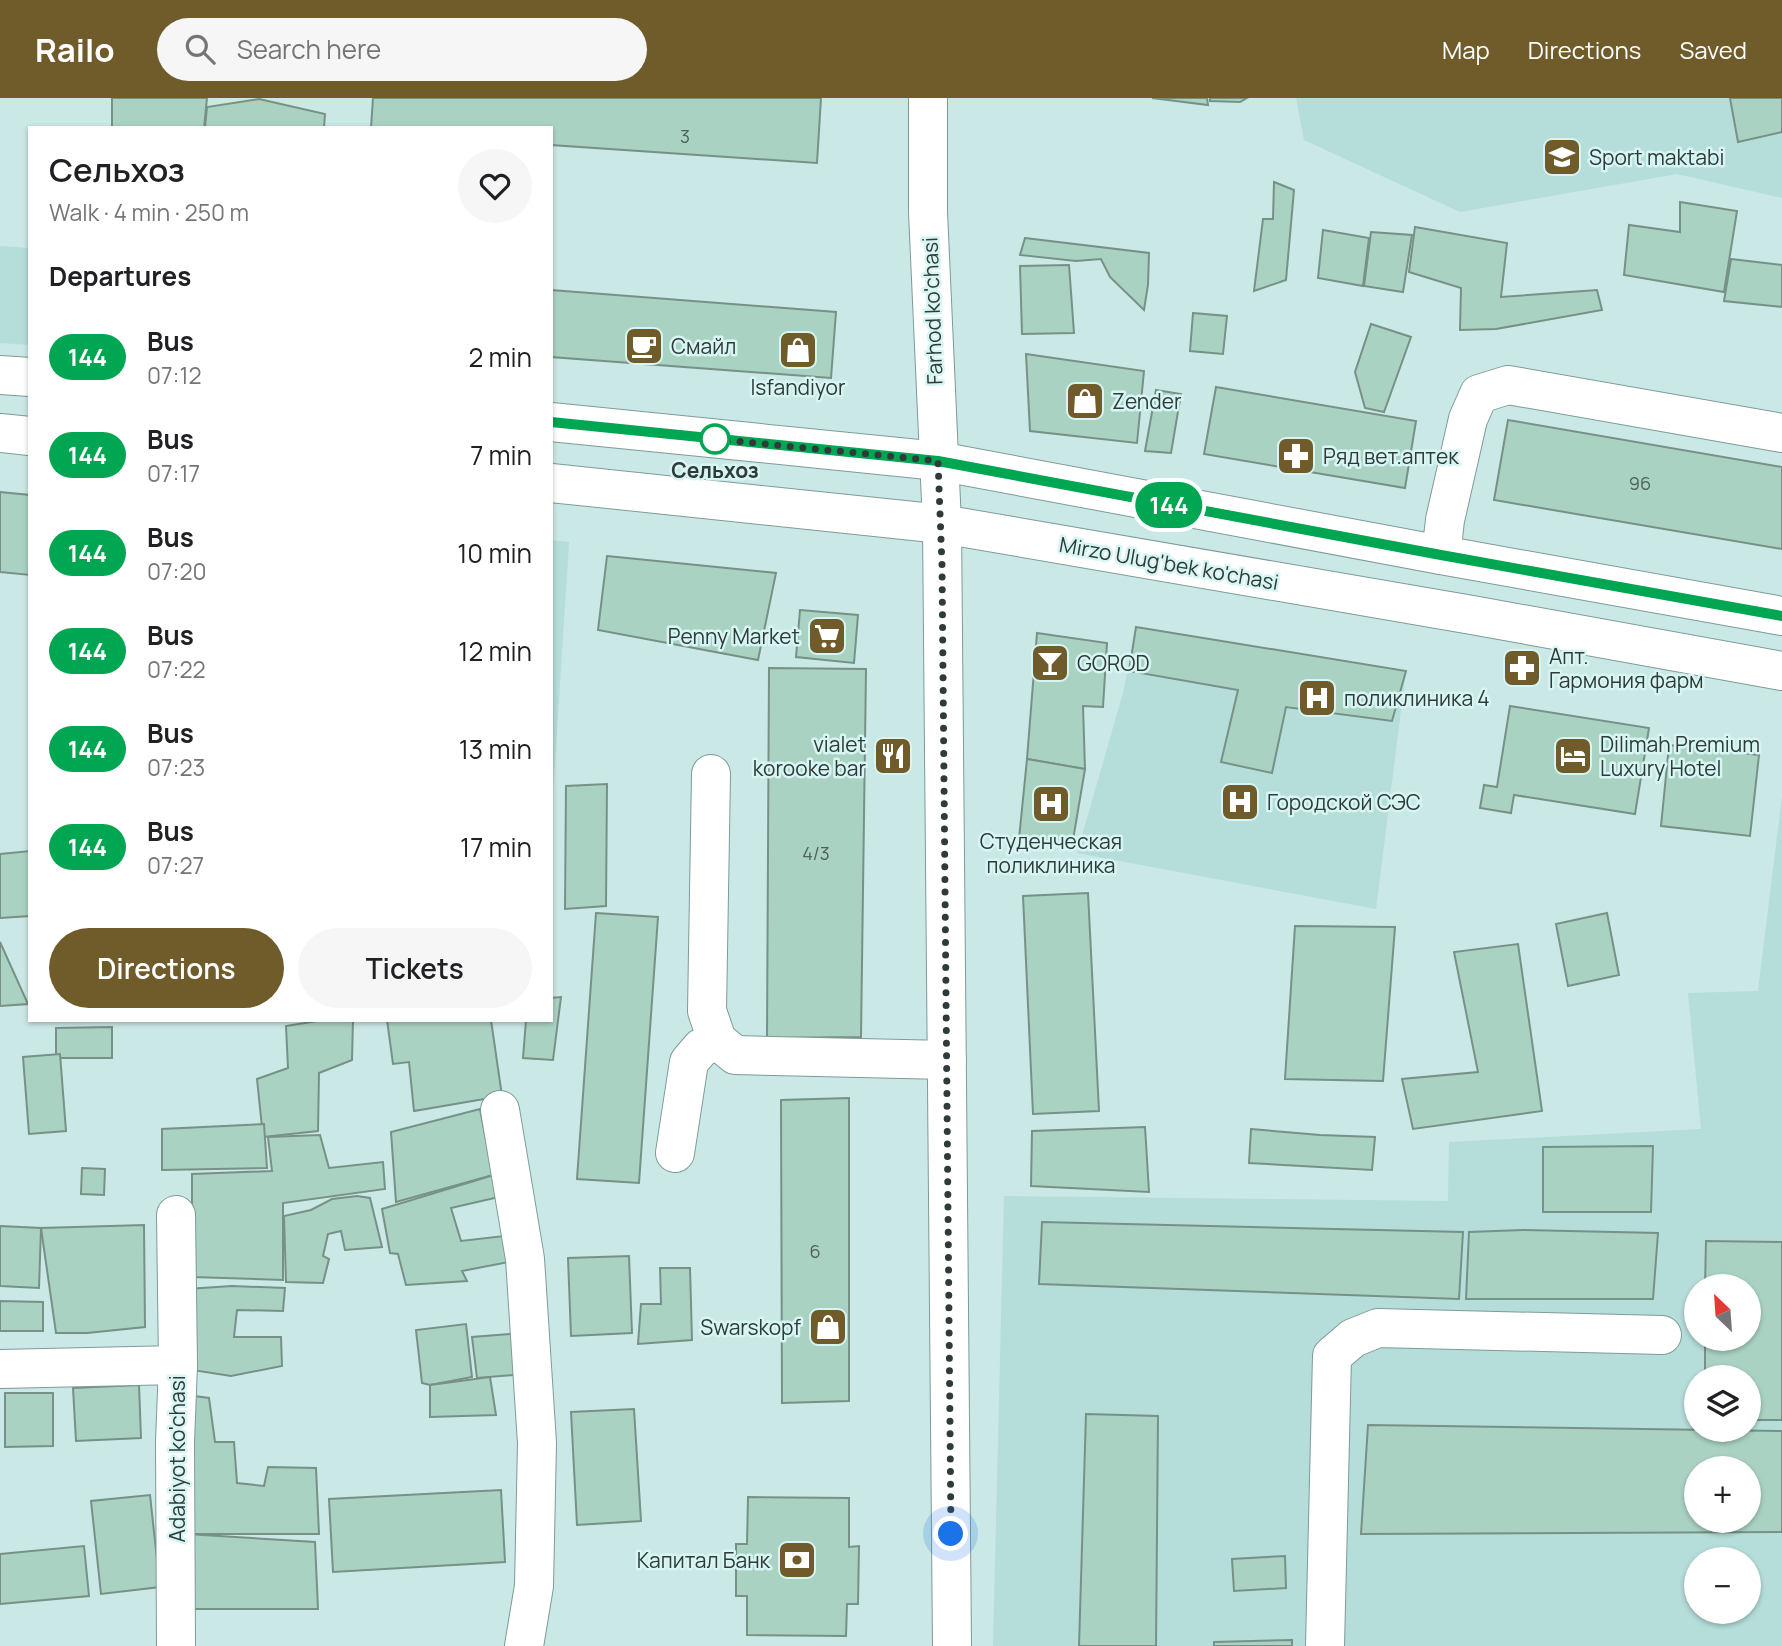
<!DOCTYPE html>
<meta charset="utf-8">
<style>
:root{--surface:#fff;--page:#f6f6f6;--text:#202124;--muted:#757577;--accent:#705c2b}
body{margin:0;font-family:Manrope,sans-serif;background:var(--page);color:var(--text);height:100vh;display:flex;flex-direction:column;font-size:26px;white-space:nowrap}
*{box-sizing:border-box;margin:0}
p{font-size:23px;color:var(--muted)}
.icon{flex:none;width:38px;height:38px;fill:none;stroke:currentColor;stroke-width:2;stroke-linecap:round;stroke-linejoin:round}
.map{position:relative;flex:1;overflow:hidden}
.sheet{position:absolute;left:28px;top:28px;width:525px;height:896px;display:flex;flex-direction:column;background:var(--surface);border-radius:0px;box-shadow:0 2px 5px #0004}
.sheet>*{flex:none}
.badge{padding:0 14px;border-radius:23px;font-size:24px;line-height:46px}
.needle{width:46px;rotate:335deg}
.tools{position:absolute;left:1684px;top:1176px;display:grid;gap:14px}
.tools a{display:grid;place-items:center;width:77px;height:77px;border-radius:50%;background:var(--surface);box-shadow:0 2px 5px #0004;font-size:35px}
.you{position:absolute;width:35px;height:35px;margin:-18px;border:5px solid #fff;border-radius:50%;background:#1a73e8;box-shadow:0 0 0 10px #1a73e833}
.map>.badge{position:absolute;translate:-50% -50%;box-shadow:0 0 0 4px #fff}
h2{padding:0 21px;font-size:26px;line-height:63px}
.round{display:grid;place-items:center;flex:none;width:74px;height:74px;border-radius:37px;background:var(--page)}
.head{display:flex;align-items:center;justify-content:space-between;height:119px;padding:0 21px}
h1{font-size:33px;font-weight:600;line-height:52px}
.action{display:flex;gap:14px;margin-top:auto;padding:14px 21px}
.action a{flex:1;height:80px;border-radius:42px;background:var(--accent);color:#fff;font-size:28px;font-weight:600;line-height:80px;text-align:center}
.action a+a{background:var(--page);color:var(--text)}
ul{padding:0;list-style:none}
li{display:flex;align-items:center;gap:21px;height:98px;padding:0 21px}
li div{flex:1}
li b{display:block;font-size:26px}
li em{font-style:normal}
li .badge{min-width:77px;font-weight:700;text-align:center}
header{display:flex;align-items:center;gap:42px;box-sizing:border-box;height:98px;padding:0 35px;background:var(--accent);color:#fff}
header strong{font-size:33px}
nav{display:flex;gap:38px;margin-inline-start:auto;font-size:24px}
.search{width:490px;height:63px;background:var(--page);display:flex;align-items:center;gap:18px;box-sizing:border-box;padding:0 24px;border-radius:38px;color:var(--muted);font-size:26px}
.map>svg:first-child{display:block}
.built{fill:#b5ddd9;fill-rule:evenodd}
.building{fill:#aad2c2;stroke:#779186;stroke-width:2;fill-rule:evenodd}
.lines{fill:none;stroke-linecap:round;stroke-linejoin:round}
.minor-casing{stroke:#7e9b98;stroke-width:40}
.major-casing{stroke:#7e9b98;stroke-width:40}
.minor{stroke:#fff;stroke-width:38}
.major{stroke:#fff;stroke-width:38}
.line-casing{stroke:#fff;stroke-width:16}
.line{stroke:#00a651;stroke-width:10}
.walk{stroke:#2f3b3a;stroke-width:7;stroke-dasharray:0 12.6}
.stop-dot{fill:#fff;stroke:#00a651;stroke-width:3.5}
.labels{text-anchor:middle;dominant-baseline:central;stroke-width:5;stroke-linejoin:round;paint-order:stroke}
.number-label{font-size:18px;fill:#4e615c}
.poi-label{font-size:21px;fill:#2f3b3a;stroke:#d7f6f3;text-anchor:start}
.street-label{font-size:21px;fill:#2f3b3a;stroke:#d7f6f3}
.stop-label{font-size:21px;font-weight:bold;fill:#2f3b3a;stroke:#d7f6f3}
</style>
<header>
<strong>Railo</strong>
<div class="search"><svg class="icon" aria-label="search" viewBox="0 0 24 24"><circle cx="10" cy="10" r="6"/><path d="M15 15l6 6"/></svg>Search here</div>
<nav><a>Map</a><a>Directions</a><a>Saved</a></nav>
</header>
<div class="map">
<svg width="1782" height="1548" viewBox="0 0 1782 1548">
<rect width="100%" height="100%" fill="#cae8e5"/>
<g class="built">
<polygon points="1296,0 1782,0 1782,100 1677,76 1460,114 1304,42"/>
<polygon points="0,148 30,150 30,247 0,245"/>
<polygon points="551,442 569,444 551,727"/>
<polygon points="1136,529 1406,573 1376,811 1077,755 1123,595"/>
<path d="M1782,698v850h-789l11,-450 444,5 1,-59 252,-13 -13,-136 70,-2zM1696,1188h52v53h-52zM1696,1279h52v53h-52zM1696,1370h52v53h-52zM1696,1461h52v53h-52z"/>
</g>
<g class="building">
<polygon points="112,0 207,0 204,30 112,30"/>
<polygon points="373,0 821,0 817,65 551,47 551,30 371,30"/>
<polygon points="1152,0 1207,0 1208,7"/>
<polygon points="1210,0 1247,0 1240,4 1210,3"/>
<polygon points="1730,0 1782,0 1782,34 1738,44"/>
<polygon points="259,1 325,16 324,30 205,30 207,9"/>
<polygon points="1274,84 1294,92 1286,182 1254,193 1263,121 1273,121"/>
<polygon points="1680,104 1737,113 1724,194 1624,177 1629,127 1680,134"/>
<polygon points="1415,129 1507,145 1501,199 1597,192 1602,212 1496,231 1460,232 1461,190 1409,174"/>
<polygon points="1323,132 1369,140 1363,188 1318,180"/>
<polygon points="1371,134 1412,137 1403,194 1364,188"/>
<polygon points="1025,140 1149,155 1148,187 1144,212 1110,179 1101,161 1076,163 1020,157"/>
<polygon points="1731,161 1782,167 1782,209 1724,203"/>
<polygon points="1069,167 1074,235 1022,236 1020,168"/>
<polygon points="551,192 836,214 831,280 551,259"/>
<polygon points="1193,215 1227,218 1223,256 1190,253"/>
<polygon points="1371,226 1411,239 1384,314 1365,310 1355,274"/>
<polygon points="1026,256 1144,273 1137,345 1030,333"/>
<polygon points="1216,289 1416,323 1405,390 1204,356"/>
<polygon points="1156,292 1181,296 1171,355 1145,353"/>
<polygon points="1508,322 1782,369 1782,451 1494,402"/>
<polygon points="0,394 30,397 30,477 0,474"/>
<polygon points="607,458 776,475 758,562 598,532"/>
<polygon points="800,512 858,517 854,565 796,559"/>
<polygon points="1136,529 1406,573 1392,623 1286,609 1272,675 1221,664 1238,592 1129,573"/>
<polygon points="1037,535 1107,545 1103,609 1083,608 1085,671 1027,661"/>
<polygon points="769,570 866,571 861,939 767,940"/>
<polygon points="1510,608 1649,630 1635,716 1514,697 1511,715 1480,710 1484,687 1497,689"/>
<polygon points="1669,647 1759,657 1750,738 1661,728"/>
<polygon points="1027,661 1085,671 1072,748 1019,741"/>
<polygon points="607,686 606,808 565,811 566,688"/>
<polygon points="30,753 30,818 0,820 0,756"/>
<polygon points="1088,795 1099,1013 1033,1016 1023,798"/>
<polygon points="596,815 658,819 639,1085 577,1081"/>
<polygon points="1607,815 1619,877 1568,888 1556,826"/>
<polygon points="1295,828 1395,829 1383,983 1285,981"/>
<polygon points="0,844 28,906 0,908"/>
<polygon points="1518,846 1542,1013 1413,1031 1402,981 1478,974 1454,854"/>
<polygon points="561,899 553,962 523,960 526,922 551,922 551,900"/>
<polygon points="323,922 353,922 352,962 319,975 318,1033 263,1039 257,981 288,970 286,928"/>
<polygon points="387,922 491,922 502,998 414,1013 409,964 393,966"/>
<polygon points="112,929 112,960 56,960 56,930"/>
<polygon points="60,956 66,1033 29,1036 23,959"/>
<polygon points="849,1000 849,1303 782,1305 781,1002"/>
<polygon points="480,1011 493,1077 396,1104 391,1034"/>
<polygon points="264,1026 267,1070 162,1072 162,1031"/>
<polygon points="1145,1029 1149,1094 1031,1088 1032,1033"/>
<polygon points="1251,1031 1320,1037 1375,1039 1372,1072 1249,1065"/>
<polygon points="320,1037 329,1070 383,1064 385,1091 283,1105 283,1182 192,1179 192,1076 272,1073 268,1039"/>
<polygon points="1653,1048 1651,1114 1543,1114 1543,1049"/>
<polygon points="82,1070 105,1071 104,1097 81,1096"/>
<polygon points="497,1076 499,1099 451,1110 461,1143 504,1138 509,1164 462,1173 467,1183 406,1187 398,1156 390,1155 382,1111"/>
<polygon points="357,1098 370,1100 382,1149 345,1152 341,1133 328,1136 323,1158 329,1161 323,1185 286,1184 284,1118 311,1112 332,1101"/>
<polygon points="1042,1124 1463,1134 1459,1201 1039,1186"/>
<polygon points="144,1127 145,1229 87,1235 56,1235 41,1130"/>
<polygon points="0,1128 41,1130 39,1190 0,1188"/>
<polygon points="1523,1132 1658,1135 1653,1201 1466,1201 1469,1134"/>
<polygon points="1706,1143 1782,1144 1782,1322 1748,1322 1748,1279 1705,1279 1705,1241 1748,1241 1748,1188 1705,1188"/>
<polygon points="629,1158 632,1235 571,1238 568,1160"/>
<polygon points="660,1170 690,1170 692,1242 638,1246 641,1206 661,1206"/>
<polygon points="232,1188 285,1190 283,1213 237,1212 234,1239 281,1239 282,1268 231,1278 192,1272 187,1191"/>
<polygon points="0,1203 43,1204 43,1233 0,1233"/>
<polygon points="466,1226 472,1279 430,1287 422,1285 416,1232"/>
<polygon points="522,1235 526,1276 477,1280 472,1239"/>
<polygon points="490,1279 496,1317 430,1319 430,1287"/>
<polygon points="139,1287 141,1340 76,1343 73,1290"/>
<polygon points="5,1295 53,1295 53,1348 5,1349"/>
<polygon points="179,1296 209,1300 215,1344 234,1344 237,1385 264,1388 268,1369 316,1370 319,1436 186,1436"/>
<polygon points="634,1311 641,1423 577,1427 571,1314"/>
<polygon points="1086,1316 1158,1318 1156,1548 1079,1548"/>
<path d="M1368,1327l414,6v101l-421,2zM1696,1370h52v53h-52z"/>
<polygon points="501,1392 505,1464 333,1474 329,1401"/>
<polygon points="150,1397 160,1489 101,1496 91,1403"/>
<polygon points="748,1399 849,1400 849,1449 859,1448 858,1506 847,1506 846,1538 747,1537 747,1498 736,1498 736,1446 747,1446"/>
<polygon points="186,1436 315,1444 318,1511 186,1511"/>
<polygon points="84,1448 89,1498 0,1506 0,1456"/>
<polygon points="1285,1458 1286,1490 1234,1493 1232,1461"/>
<polygon points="1292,1542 1292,1548 1214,1548 1214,1544"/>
</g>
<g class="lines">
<defs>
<g id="minor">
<polyline points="928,0 928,114 942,426 952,1548"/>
<polyline points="1441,457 1445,422 1468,321 1479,296 1508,287 1782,335"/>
<polyline points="711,676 707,913 717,942 735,957 947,962"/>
<polyline points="500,1012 525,1161 537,1345 534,1488 524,1548"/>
<polyline points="675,1055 689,964 701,950 717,942"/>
<polyline points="176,1117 178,1267"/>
<polyline points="0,1271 178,1267 175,1344 176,1548"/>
<polyline points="1325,1548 1332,1258 1353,1240 1378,1230 1662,1237"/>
</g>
<g id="major">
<polyline points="0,277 30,279"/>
<polyline points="551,324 938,363 1441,457 1782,518"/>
<polyline points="0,335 30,338"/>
<polyline points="551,385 942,426 1472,517 1782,573"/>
</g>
</defs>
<use href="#minor" class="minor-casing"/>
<use href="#major" class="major-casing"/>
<use href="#minor" class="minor"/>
<use href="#major" class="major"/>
</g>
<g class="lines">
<defs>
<polyline id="line" points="551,324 938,363 1441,457 1782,518"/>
</defs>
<use href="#line" class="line-casing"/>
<use href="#line" class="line"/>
<polyline class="walk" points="715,341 938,363 942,467 951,1436"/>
</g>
<defs>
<symbol id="school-square" viewBox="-11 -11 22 22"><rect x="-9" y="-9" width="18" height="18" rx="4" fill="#705c2b" stroke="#d7f6f3"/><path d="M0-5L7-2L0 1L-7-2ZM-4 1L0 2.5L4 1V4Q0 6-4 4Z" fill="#fff"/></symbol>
<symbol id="cafe-square" viewBox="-11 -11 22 22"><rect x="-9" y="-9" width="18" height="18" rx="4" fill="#705c2b" stroke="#d7f6f3"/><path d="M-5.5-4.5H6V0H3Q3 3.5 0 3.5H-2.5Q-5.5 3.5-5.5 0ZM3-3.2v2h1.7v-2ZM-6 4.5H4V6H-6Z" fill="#fff"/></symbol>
<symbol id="shop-square" viewBox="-11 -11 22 22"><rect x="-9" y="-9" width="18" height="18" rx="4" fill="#705c2b" stroke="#d7f6f3"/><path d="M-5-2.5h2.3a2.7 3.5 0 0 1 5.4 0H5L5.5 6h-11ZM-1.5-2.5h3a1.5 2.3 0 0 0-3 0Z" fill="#fff"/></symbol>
<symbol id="pharmacy-square" viewBox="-11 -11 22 22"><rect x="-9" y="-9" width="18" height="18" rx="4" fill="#705c2b" stroke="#d7f6f3"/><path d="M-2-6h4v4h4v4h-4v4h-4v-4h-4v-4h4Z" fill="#fff"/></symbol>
<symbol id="supermarket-square" viewBox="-11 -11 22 22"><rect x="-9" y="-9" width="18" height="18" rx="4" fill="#705c2b" stroke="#d7f6f3"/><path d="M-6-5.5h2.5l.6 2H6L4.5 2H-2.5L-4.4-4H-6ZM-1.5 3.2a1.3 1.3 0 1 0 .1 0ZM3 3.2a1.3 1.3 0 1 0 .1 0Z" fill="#fff"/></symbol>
<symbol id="bar-square" viewBox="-11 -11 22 22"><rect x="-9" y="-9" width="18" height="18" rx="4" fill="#705c2b" stroke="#d7f6f3"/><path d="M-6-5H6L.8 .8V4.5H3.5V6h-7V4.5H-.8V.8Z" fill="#fff"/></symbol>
<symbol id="hospital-square" viewBox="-11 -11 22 22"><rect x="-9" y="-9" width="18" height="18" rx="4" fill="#705c2b" stroke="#d7f6f3"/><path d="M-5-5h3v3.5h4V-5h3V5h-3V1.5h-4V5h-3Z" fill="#fff"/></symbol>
<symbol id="restaurant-square" viewBox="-11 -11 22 22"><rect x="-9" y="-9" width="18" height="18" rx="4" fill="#705c2b" stroke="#d7f6f3"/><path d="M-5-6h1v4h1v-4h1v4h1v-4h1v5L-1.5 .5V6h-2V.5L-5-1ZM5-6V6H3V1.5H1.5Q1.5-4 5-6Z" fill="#fff"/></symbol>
<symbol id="hotel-square" viewBox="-11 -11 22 22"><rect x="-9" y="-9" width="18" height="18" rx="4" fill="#705c2b" stroke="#d7f6f3"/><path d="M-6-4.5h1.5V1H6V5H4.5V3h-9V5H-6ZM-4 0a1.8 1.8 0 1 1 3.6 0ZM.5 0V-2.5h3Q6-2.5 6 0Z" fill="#fff"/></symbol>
<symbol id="bank-square" viewBox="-11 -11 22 22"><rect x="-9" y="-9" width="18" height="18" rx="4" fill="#705c2b" stroke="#d7f6f3"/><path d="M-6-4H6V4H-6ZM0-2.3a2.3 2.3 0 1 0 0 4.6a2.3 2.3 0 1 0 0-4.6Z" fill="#fff"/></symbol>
</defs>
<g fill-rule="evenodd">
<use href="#school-square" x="1540" y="37" width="44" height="44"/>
<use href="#cafe-square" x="622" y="226" width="44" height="44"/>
<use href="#shop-square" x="776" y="230" width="44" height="44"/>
<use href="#shop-square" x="1063" y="281" width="44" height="44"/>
<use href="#pharmacy-square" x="1274" y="336" width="44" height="44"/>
<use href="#supermarket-square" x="805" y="516" width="44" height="44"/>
<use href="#bar-square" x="1028" y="543" width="44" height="44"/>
<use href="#pharmacy-square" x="1500" y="548" width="44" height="44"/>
<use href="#hospital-square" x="1295" y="578" width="44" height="44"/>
<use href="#restaurant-square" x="871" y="636" width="44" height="44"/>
<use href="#hotel-square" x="1551" y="636" width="44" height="44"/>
<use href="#hospital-square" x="1218" y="682" width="44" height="44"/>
<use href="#hospital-square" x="1029" y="684" width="44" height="44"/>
<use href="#shop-square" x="806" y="1207" width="44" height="44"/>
<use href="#bank-square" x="775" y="1440" width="44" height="44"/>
</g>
<circle class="stop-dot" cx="715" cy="341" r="14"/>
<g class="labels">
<g class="number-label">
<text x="685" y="38">3</text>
<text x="1640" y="385">96</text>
<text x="816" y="755">4/3</text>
<text x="815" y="1153">6</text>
</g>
<g class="poi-label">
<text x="1589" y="59">Sport maktabi</text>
<text x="671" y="248">Смайл</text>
<text x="798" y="289" text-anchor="middle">Isfandiyor</text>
<text x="1112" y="303">Zender</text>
<text x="1323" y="358">Ряд вет.аптек</text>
<text x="800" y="538" text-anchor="end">Penny Market</text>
<text x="1549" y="558">Апт.<tspan x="1549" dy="24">Гармония фарм</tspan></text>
<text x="1077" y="565">GOROD</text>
<text x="1344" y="600">поликлиника 4</text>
<text x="866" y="646" text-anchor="end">vialet<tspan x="866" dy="24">korooke bar</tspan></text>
<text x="1600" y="646">Dilimah Premium<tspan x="1600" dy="24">Luxury Hotel</tspan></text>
<text x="1267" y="704">Городской СЭС</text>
<text x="1051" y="743" text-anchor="middle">Студенческая<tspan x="1051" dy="24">поликлиника</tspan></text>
<text x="801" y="1229" text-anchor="end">Swarskopf</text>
<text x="770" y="1462" text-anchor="end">Капитал Банк</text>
</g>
<g class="street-label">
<text transform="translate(932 213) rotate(-92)">Farhod ko'chasi</text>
<text transform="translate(1169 465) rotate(10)">Mirzo Ulug'bek ko'chasi</text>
<text transform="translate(177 1361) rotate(-90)">Adabiyot ko'chasi</text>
</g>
<g class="stop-label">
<text x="715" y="372">Сельхоз</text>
</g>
</g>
</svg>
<div class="tools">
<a><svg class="needle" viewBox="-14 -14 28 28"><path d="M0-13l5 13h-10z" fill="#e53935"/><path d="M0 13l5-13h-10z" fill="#757577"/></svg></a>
<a><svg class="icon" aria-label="layers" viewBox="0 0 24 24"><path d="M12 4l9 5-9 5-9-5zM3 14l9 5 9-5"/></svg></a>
<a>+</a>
<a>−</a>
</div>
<div class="you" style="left:951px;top:1436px"></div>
<b class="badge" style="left:1169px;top:407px;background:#00a651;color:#fff">144</b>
<section class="sheet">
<div class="head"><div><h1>Сельхоз</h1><p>Walk · 4 min · 250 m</p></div><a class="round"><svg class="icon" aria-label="heart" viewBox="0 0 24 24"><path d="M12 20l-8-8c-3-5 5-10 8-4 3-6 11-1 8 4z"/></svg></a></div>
<h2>Departures</h2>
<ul>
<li><span class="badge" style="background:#00a651;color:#fff">144</span><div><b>Bus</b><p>07:12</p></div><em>2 min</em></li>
<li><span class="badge" style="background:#00a651;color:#fff">144</span><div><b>Bus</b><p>07:17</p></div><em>7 min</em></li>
<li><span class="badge" style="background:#00a651;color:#fff">144</span><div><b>Bus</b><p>07:20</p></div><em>10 min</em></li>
<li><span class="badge" style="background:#00a651;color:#fff">144</span><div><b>Bus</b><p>07:22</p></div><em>12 min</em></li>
<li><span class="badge" style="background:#00a651;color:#fff">144</span><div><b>Bus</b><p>07:23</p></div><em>13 min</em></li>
<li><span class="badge" style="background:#00a651;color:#fff">144</span><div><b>Bus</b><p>07:27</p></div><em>17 min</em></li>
</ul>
<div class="action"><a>Directions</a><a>Tickets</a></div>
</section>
</div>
